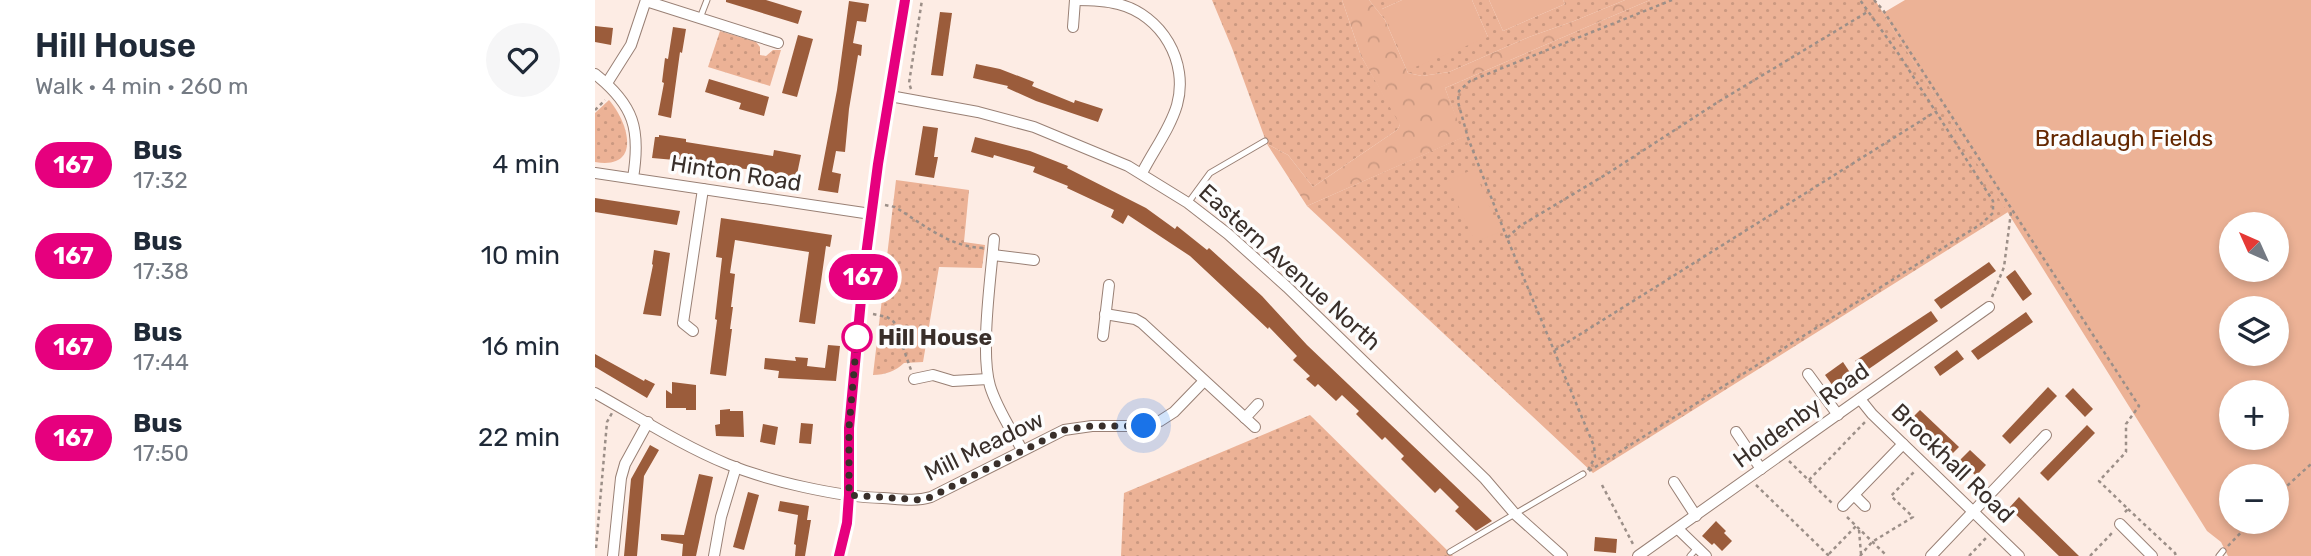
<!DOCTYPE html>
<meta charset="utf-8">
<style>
:root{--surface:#fff;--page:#f6f6f7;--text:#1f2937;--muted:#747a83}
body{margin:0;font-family:Rubik,sans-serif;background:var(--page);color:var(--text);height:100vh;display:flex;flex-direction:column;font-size:26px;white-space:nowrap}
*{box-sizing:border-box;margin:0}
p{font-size:23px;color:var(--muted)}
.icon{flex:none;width:38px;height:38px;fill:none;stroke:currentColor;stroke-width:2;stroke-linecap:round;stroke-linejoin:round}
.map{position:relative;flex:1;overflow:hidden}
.side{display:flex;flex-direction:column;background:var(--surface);width:595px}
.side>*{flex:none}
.badge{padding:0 14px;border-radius:23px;font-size:24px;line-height:46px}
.needle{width:46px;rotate:315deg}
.fabs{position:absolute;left:1624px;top:212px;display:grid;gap:14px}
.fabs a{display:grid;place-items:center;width:70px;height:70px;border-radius:50%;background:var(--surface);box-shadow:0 4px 10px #0003;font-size:35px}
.you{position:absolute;width:35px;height:35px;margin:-18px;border:5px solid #fff;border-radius:50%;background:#1a73e8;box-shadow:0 0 0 10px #1a73e833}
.map>.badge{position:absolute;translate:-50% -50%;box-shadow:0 0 0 4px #fff}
.round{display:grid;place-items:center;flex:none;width:74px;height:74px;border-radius:37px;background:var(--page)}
.headline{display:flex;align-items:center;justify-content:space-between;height:119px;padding:0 35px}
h1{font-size:33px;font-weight:600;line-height:52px}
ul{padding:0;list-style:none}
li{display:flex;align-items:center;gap:21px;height:91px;padding:0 35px}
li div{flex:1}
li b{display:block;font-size:26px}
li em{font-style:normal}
li .badge{min-width:77px;font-weight:700;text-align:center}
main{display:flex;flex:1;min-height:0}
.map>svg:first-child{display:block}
.grass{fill:url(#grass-dots)}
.forest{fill:url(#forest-crowns)}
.park{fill:#ecb296;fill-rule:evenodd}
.building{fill:#9b5c3b}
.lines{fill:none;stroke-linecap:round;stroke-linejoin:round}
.service-casing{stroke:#998075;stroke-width:7}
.minor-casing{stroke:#998075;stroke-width:12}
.tertiary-casing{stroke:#998075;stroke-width:14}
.path{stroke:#9c8f88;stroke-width:2.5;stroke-dasharray:3.5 3.5;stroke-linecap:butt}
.service{stroke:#fff;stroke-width:5}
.minor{stroke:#fff;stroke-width:10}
.tertiary{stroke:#fff;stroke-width:12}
.line-casing{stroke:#fff;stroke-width:16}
.line{stroke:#e6007e;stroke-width:10}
.walk{stroke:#392f2a;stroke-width:7;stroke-dasharray:0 12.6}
.stop-dot{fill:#fff;stroke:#e6007e;stroke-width:3.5}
.labels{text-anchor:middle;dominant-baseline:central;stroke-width:7;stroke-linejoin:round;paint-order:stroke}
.park-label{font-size:23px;fill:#642700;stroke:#fdfdfd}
.street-label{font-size:23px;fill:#392f2a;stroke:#fdfdfd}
.stop-label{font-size:23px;font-weight:bold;fill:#392f2a;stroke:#fdfdfd;text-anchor:start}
</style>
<main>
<section class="side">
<div class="headline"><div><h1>Hill House</h1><p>Walk · 4 min · 260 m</p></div><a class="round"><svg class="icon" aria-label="heart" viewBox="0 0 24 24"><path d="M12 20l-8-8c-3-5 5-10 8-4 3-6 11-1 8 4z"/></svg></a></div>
<ul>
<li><span class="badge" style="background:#e6007e;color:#fff">167</span><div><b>Bus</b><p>17:32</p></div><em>4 min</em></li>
<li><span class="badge" style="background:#e6007e;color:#fff">167</span><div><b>Bus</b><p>17:38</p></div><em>10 min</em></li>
<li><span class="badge" style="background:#e6007e;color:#fff">167</span><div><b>Bus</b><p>17:44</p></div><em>16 min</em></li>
<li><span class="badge" style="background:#e6007e;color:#fff">167</span><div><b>Bus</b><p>17:50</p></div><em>22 min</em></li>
</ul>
</section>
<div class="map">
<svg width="1716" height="556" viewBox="0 0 1716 556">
<defs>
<pattern id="grass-dots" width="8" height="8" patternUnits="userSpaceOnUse" patternTransform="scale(1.75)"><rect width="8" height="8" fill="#ecb296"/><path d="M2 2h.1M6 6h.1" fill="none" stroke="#cb9981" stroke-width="1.8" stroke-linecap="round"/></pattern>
<pattern id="forest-crowns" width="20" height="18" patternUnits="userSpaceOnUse" patternTransform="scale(1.75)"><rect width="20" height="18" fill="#ecb296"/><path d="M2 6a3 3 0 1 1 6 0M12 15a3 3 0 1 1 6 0" fill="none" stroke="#cb9981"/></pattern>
</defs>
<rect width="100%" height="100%" fill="#fdece4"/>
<g class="grass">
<polygon points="617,0 747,0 766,56 804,121 805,125 802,130 718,187 693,155 672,144 637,48"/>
<polygon points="774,0 807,0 787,9 893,37 877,0 894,0 908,31 970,4 968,0 1030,0 979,21 934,37 854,72 827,76 813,73 790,20"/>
<polygon points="1055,0 1280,0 1413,212 998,473 712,206 868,137 850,88"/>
<polygon points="125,31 161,42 165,47 165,55 171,56 178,50 186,50 175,86 113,67"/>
<path d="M14,100c20,23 33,70 -14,62v-49z"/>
<path d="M301,180l73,10 -5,52 21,3 -3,23 -43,-1 -16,95 -19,1c-8,8 -19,12 -31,12z"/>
<polygon points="715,415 858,556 526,556 529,493"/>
</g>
<polygon class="forest" points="747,0 774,0 790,20 813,73 827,76 854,72 934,37 979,21 1030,0 1055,0 850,88 869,137 712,206 672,144 693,155 718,187 802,130 805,125 766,56"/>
<g class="park">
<polygon points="807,0 877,0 893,37 813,70 787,9"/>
<polygon points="894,0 968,0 970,4 908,31"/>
<path d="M1310,0h406v556h-83l-7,-14 -14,-11 -324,-518zM1636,224h46v46h-46zM1636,308h46v46h-46zM1636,392h46v46h-46zM1636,476h46v46h-46z"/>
<polygon points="879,169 905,232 880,242 852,181"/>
</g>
<g class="building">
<polygon points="131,0 171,0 207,11 203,24 131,2"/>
<polygon points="254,1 274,4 271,22 262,21 258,43 267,45 266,56 263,55 254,109 250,152 241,151 237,172 246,174 243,193 223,190 242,90"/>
<polygon points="345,12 357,13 348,76 336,75"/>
<polygon points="0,26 18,28 16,45 0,42"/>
<polygon points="78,27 91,29 87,53 85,52 76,118 63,115 69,83 67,82 70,58 73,59"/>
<polygon points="203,35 218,39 202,97 187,93"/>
<polygon points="381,64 405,69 439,82 437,86 479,103 480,100 508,109 503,122 441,101 412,88 413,86 378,78"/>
<polygon points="114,79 174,97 169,116 144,109 146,103 110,92"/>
<polygon points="328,126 343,128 339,157 343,157 339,178 320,175"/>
<polygon points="64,135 91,139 91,142 178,156 179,150 206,155 201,179 159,172 160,170 113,165 113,167 102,166 103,162 57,158 60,137 64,137"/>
<polygon points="380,137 435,151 473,166 472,168 551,208 580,229 582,226 612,250 614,248 667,296 712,345 897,521 881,531 860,511 864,507 845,488 840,493 806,459 809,456 790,437 787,440 761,414 764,411 747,395 741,401 723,384 720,387 711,379 715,376 698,360 702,356 674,327 673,329 595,256 533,215 528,224 516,217 519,210 472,188 473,186 438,172 440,167 399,155 398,158 376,152"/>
<polygon points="0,198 85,211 82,225 0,212"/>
<polygon points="126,218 237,235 235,247 231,246 220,324 204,322 214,252 140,240 135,273 140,274 136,307 138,307 135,329 137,329 131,376 115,374 122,320 120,319 127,258 121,257"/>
<polygon points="59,250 75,253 66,316 48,314 58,265 57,264"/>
<polygon points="1394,262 1401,271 1346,309 1339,300"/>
<polygon points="1420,270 1437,294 1428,301 1411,277"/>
<polygon points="1336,311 1343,321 1268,373 1260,361"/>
<polygon points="1431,312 1438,322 1383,360 1376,351"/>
<polygon points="233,345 245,346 241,381 183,378 184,371 169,369 170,358 201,361 200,357 213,358 212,366 230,368"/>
<polygon points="1362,350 1369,359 1345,376 1339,367"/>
<polygon points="0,354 49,381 50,379 60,384 52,398 0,367"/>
<polygon points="1248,362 1256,374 1238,386 1230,375"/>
<polygon points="77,382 101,385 101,410 91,410 91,408 71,408 71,390 77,394"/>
<polygon points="1453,387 1462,396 1415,444 1407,436"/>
<polygon points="1478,388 1498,409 1490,417 1470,396"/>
<polygon points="135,409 135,411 148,411 149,437 121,436 120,425 125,424 125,410"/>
<polygon points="1325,410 1364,447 1354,457 1315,420"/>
<polygon points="206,423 218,424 216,444 204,443"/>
<polygon points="168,424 183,427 180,445 165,442"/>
<polygon points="1492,425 1500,433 1453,481 1445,473"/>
<polygon points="55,445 64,450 49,476 42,556 29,556 36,479"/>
<polygon points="1375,450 1391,465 1381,476 1365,460"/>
<polygon points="104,474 118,477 101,556 87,556 88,544 66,540 66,534 89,535"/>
<polygon points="153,492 164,495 149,550 138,547"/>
<polygon points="1424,497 1440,513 1484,556 1464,556 1437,530 1414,508"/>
<polygon points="185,501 214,506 212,520 216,520 210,556 200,556 201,545 199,544 203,515 183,511"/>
<polygon points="1121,521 1131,531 1129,533 1137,541 1127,551 1119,543 1117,545 1107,536"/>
<polygon points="1000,537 1022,539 1021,553 999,551"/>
</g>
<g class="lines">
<defs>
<g id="service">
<polyline points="105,18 112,0"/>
<polyline points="593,203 615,173 670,141"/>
<polyline points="855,552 988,474"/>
<polyline points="1095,556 1103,547"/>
<polyline points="1624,556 1628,551"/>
</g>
<g id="minor">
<path d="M480,0c14,0 29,0 43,4 44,11 71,58 59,101 -7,24 -24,46 -35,68"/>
<polyline points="51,1 183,43"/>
<polyline points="478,27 480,0"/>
<path d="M0,74c39,31 46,55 38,104"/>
<polyline points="12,83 36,45 51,0"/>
<polyline points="295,96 383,112 439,127 533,166 593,203 633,234 692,287 890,479 920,514 967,556"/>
<polyline points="0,173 276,214"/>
<path d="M399,239c-3,37 -14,113 -4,147 7,23 21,43 32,64"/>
<polyline points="398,255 439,260"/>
<polyline points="510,314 540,319 547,323 660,427"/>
<polyline points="98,331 88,323 108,189"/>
<polyline points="508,336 514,285"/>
<polyline points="1213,374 1243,415"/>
<polyline points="319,379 338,375 358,381 393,379"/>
<path d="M0,393c43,24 86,52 132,71 42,17 111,33 156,34 16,1 32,4 48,-1l133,-67 28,-4h52l16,-5 14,-9 30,-31"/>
<polyline points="1265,399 1277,414 1424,556"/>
<polyline points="650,418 663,404"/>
<polyline points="1141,432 1166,469"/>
<polyline points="1079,482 1101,516"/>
<polyline points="1259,495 1270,506"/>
<polyline points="1248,506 1308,444"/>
<polyline points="1525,524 1557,556"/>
<polyline points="1083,529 1111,556"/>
<polyline points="18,556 26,478 30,464 53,422"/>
<polyline points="119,556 126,517 141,467"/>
<polyline points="1043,556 1394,307"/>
<polyline points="1336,556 1451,435"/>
</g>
<polyline id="tertiary" points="244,556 252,523 254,495 254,428 268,278 283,164 310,0"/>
</defs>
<use href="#service" class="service-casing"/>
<use href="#minor" class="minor-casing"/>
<use href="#tertiary" class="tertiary-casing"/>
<g class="path">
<polyline points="1279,0 1288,10 1544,406 1531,424 1531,452 1504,481 1533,509 1529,513"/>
<polyline points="316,89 314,83 327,0"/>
<polyline points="0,110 10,100"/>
<path d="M290,205l10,2c28,17 54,40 88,41"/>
<polyline points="912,238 873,138 863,102 864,91 875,81 1077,0"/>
<polyline points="1397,297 1409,267 1416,212"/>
<polyline points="278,314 292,317 299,322 316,370"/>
<polyline points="960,350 1340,112"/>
<polyline points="1194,461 1237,503"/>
<polyline points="993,470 1000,457 999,446 912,238 925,226 1015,172 1123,102 1274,11"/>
<polyline points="994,471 1386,224 1398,213 1398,201 1305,56 1265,0"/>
<polyline points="1214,480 1270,422"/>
<polyline points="1007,485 1039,546"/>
<polyline points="1161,485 1234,556"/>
<polyline points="1682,495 1716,464"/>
<polyline points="1533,509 1580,553 1581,556"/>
<polyline points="1252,517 1292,556"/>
<polyline points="1264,530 1266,554"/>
<polyline points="1633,546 1656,522"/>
<polyline points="1,548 12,422 17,413"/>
<polyline points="1234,554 1261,526"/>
<polyline points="1265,556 1277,542 1318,517 1296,496 1319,472"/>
<polyline points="1374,556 1391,538"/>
<polyline points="1495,556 1517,533"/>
</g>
<use href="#service" class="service"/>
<use href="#minor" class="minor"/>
<use href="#tertiary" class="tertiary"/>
</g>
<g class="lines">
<defs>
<polyline id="line" points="244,556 252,523 254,495 254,428 268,278 283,164 310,0"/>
</defs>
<use href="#line" class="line-casing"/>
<use href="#line" class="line"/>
<polyline class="walk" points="262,337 254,428 254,495 326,500 336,497 469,430 497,426 549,426"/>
</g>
<circle class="stop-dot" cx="262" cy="337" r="14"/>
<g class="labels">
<g class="park-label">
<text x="1529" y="138">Bradlaugh Fields</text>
</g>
<g class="street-label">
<text transform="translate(141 173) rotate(9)">Hinton Road</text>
<text transform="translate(695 267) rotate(42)">Eastern Avenue North</text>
<text transform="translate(1206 415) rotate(-36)">Holdenby Road</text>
<text transform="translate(389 446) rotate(-26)">Mill Meadow</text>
<text transform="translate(1358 463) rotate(44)">Brockhall Road</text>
</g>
<g class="stop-label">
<text x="283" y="337">Hill House</text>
</g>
</g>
</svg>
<div class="fabs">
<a><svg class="needle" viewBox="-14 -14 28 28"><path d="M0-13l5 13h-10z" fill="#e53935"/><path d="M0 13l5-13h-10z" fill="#747a83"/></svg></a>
<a><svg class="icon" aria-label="layers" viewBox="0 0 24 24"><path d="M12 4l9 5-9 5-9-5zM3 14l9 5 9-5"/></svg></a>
<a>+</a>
<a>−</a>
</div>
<div class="you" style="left:549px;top:426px"></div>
<b class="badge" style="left:268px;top:277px;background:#e6007e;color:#fff">167</b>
</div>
</main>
